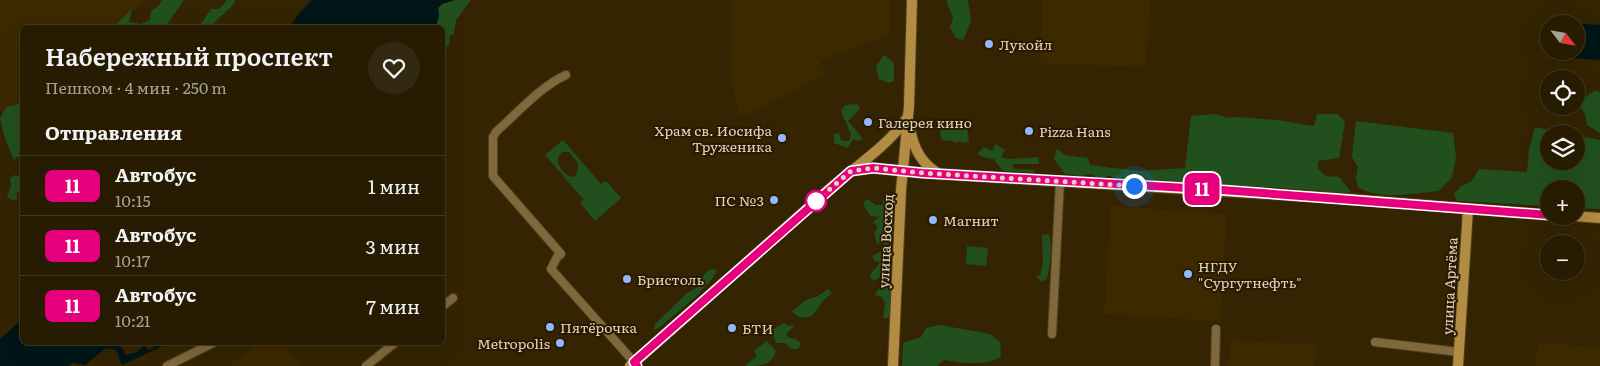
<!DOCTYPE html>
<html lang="ru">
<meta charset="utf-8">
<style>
:root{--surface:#271b02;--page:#332811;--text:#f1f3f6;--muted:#a4a199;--line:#433924}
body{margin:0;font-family:Literata,serif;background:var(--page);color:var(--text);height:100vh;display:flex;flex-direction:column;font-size:19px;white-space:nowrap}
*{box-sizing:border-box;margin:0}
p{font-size:16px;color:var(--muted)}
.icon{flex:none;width:28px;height:28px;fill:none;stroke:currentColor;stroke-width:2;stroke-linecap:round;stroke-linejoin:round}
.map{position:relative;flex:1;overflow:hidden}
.sheet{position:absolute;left:20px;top:25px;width:425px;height:320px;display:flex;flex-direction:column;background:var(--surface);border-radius:8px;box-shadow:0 5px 20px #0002,0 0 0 1px var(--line)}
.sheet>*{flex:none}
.badge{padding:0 10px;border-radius:8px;font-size:18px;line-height:32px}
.needle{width:32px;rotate:121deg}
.tools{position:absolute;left:1540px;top:15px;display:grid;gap:10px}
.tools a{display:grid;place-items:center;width:45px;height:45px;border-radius:50%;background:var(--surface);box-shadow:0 5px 20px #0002,0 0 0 1px var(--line);font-size:25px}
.you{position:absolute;width:25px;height:25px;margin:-12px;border:4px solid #fff;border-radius:50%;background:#1a73e8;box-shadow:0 0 0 8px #1a73e833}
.map>.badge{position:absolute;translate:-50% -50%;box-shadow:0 0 0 2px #fff}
h2{padding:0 25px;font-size:19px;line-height:45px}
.round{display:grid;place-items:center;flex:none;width:52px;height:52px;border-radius:26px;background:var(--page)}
.summary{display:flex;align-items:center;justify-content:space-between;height:85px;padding:0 25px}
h1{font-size:24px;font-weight:600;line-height:38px}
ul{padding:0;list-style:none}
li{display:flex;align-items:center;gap:15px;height:60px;padding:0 25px;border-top:1px solid var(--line)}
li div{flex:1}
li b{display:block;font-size:19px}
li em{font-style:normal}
li .badge{min-width:55px;font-weight:700;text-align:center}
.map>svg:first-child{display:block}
.built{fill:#3c2900}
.green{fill:#21501e;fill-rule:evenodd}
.water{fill:#011618}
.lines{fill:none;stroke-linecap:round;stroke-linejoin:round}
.street-casing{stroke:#504020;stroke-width:10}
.secondary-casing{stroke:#504020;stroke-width:12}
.street{stroke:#7f683c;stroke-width:8}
.secondary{stroke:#b18c42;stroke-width:10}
.line-casing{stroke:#fff;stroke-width:11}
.line{stroke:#e6007e;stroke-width:8}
.walk{stroke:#e2d5bf;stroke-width:5;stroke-dasharray:0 9}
.poi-dot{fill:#92b7fd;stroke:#291a00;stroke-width:2}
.stop-dot{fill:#fff;stroke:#e6007e;stroke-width:2.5}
.labels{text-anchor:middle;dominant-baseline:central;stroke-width:4;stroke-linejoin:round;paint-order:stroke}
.poi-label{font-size:14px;fill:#e2d5bf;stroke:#291a00;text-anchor:start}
.street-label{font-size:14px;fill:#e2d5bf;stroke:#291a00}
</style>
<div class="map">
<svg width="1600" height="366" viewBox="0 0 1600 366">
<rect width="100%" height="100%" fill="#342402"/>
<g class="built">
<polygon points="0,0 146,0 116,27 22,28 22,99 0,112"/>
<polygon points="732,0 891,0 891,34 820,61 826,73 762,108 739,117 731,80"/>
<polygon points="1043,0 1150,0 1146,67 1040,63"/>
<polygon points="1111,206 1227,214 1220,321 1104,314"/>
<polygon points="1230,340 1317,345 1315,366 1228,366"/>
<polygon points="259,343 265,350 276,343 287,343 291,352 302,366 229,366"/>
<polygon points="1538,343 1600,347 1600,366 1535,366"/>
</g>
<g class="green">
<polygon points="162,0 184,0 165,27 113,27 132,9 129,22 141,24 150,20 151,11 158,6"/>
<path d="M227,0h9c-6,11 -18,16 -25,27h-20l9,-2 11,-16h8z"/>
<polygon points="455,0 471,0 456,20 454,33 449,37 450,43 444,50 443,50 442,28 436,28 439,14 438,8 442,4"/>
<polygon points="946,0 968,0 971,22 963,40 956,38 950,28 953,18"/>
<polygon points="884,55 894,63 894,81 889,83 879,79 876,66"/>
<polygon points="1596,90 1600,93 1600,133 1587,125 1585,114 1577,102"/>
<polygon points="22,103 22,153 14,160 4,136 0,118 6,107"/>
<polygon points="857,104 860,109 848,121 863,139 858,141 853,139 848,148 834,143 834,134 839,133 841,141 849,141 851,135 841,111 845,105"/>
<path d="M1216,114l12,4 9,-1 40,3 37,6 3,-12h21l7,8 -6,36 -21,3v8l8,7 13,1 12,15 -5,1c-44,-4 -89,-7 -134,-8 -27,-1 -80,4 -102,-9l-11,2 -8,-4 -12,2 -14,-2 -11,-15 2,-8 2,-2 6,6 24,3 2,7 47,6 48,-3 6,-52z"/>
<polygon points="950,120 966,120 969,142 963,143 959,141 955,143 950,140 944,141 941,138 939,123"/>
<path d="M1356,121l97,12 3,24 -4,20 -13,14c-24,2 -60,10 -81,-4l-2,-9 2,-11 -6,-10z"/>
<polygon points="1535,127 1569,134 1549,134 1549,161 1576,161 1576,135 1600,140 1600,209 1576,208 1576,189 1549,189 1549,206 1457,201 1454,194 1461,186 1471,182 1479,169 1527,172 1529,150"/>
<path d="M563,140l38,44 5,-3 15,17 -26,23 -15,-18 4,-3 -39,-45zM562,152h7l9,11 -1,11 -3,3c-9,0 -17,-11 -16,-20z"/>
<polygon points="996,144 1005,150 1001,157 1010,159 1038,157 1039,164 1012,164 1014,169 1035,170 1033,173 1003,171 996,163 994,159 986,158 977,154 984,147 992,151"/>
<polygon points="15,175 22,177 22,194 17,192 17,199 12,200 7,197 11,186 10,178"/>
<polygon points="892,195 898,196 895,243 890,245 877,243 874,233 878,227 873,222 880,217 870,216 863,204 867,199 876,205 883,205 883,199"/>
<path d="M1049,234c4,14 1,30 -2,45l-5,3 -6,-6 4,-1 3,-11 -1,-29z"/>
<polygon points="967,246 988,248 986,266 966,264"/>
<path d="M880,252l10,1 -1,9 5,4 -1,13 -4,5 3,6 -1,28h-8l2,-15 -3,-6 -7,-2c3,-9 12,-9 11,-21l-4,-3 -3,7 -5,3 -4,-4 1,-4 9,-10 -5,-2 -3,-5z"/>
<path d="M717,269c-4,13 -11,14 -18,25l-39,33 -6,3 1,-6 32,-31 13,-7 2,-8 6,-8z"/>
<path d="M828,289l4,4 -9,8 -11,15c-9,3 -14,2 -20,-5l14,-11 12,-4z"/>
<polygon points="784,323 789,326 795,325 786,334 789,338 796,339 801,344 798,349 791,349 785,343 776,343 773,335 774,329"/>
<path d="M940,325l50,9 10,8 1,15c-15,9 -39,6 -57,3l-7,6h-35l1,-23 18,-6 5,-9z"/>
<path d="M767,341l9,10c-5,15 -13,15 -31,15l12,-10 -3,-5z"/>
</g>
<g class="water">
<polygon points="312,0 455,0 442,4 438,8 439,15 436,27 290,27 300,12"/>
<polygon points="1568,23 1600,25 1600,60 1581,59 1549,54 1549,51 1576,51 1576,24 1562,24"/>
<polygon points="22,319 22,342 118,343 126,355 137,352 144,345 148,350 152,349 155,343 169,343 122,365 116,350 106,348 85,365 73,363 68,366 0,366 0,339"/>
</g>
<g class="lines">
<defs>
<g id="street">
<path d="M566,75c-25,11 -50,39 -70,57l-3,5v39l68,78 -4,3 -6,12 83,93"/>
<polyline points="442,307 453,298"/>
<polyline points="1052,334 1060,181"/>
<polyline points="1375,342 1459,352"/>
<polyline points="167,366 215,342"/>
<polyline points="366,366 396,342"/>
<polyline points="1215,366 1216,329"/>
</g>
<g id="secondary">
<path d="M910,129c4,20 11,34 29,45"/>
<polyline points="851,171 873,168 923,173 1336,198 1549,215"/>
<polyline points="1574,216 1600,218"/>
<path d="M630,366c65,-58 131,-116 196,-174 27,-24 60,-44 81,-74"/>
<polyline points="893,366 901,190 909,106 912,0"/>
<polyline points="1458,366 1468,209"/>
</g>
</defs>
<use href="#street" class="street-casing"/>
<use href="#secondary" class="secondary-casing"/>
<use href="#street" class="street"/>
<use href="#secondary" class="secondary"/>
</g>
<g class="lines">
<defs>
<polyline id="line" points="637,366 634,362 851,171 873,168 923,173 1222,190 1549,215"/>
</defs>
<use href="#line" class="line-casing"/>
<use href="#line" class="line"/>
<polyline class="walk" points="816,201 851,171 873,168 923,173 1134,186"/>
</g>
<g class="poi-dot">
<circle cx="989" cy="44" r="5"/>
<circle cx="868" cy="122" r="5"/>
<circle cx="1029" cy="131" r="5"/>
<circle cx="782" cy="138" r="5"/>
<circle cx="774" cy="200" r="5"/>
<circle cx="933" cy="220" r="5"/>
<circle cx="1188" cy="274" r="5"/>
<circle cx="627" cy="279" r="5"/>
<circle cx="550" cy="327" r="5"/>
<circle cx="732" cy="328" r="5"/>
<circle cx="560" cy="343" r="5"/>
</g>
<circle class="stop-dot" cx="816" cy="201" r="10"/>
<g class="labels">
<g class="poi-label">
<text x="999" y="44">Лукойл</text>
<text x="878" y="122">Галерея кино</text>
<text x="772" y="130" text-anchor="end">Храм св. Иосифа<tspan x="772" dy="16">Труженика</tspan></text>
<text x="1039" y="131">Pizza Hans</text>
<text x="764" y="200" text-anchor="end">ПС №3</text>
<text x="943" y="220">Магнит</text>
<text x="1198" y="266">НГДУ<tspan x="1198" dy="16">"Сургутнефть"</tspan></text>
<text x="637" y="279">Бристоль</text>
<text x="560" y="327">Пятёрочка</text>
<text x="742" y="328">БТИ</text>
<text x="550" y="343" text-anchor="end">Metropolis</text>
</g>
<g class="street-label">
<text transform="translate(885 241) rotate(-87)">улица Восход</text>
<text transform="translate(1449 286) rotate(-87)">улица Артёма</text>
</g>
</g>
</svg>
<div class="tools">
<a><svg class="needle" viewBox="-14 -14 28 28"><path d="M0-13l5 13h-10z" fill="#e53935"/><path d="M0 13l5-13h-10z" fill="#a4a199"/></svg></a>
<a><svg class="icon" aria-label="locate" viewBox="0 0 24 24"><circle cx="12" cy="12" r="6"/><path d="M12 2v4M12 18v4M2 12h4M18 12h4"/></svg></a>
<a><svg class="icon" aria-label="layers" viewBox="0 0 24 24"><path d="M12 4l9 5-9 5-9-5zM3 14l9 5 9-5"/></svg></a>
<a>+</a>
<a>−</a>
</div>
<div class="you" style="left:1134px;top:186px"></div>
<b class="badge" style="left:1202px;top:189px;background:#e6007e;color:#fff">11</b>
<section class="sheet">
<div class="summary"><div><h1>Набережный проспект</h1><p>Пешком · 4 мин · 250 m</p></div><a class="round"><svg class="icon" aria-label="heart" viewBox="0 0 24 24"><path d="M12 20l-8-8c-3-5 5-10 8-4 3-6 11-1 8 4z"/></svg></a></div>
<h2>Отправления</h2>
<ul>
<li><span class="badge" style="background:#e6007e;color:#fff">11</span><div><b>Автобус</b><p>10:15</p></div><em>1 мин</em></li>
<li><span class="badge" style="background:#e6007e;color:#fff">11</span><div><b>Автобус</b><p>10:17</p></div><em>3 мин</em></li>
<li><span class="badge" style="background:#e6007e;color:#fff">11</span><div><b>Автобус</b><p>10:21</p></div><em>7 мин</em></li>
</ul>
</section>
</div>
